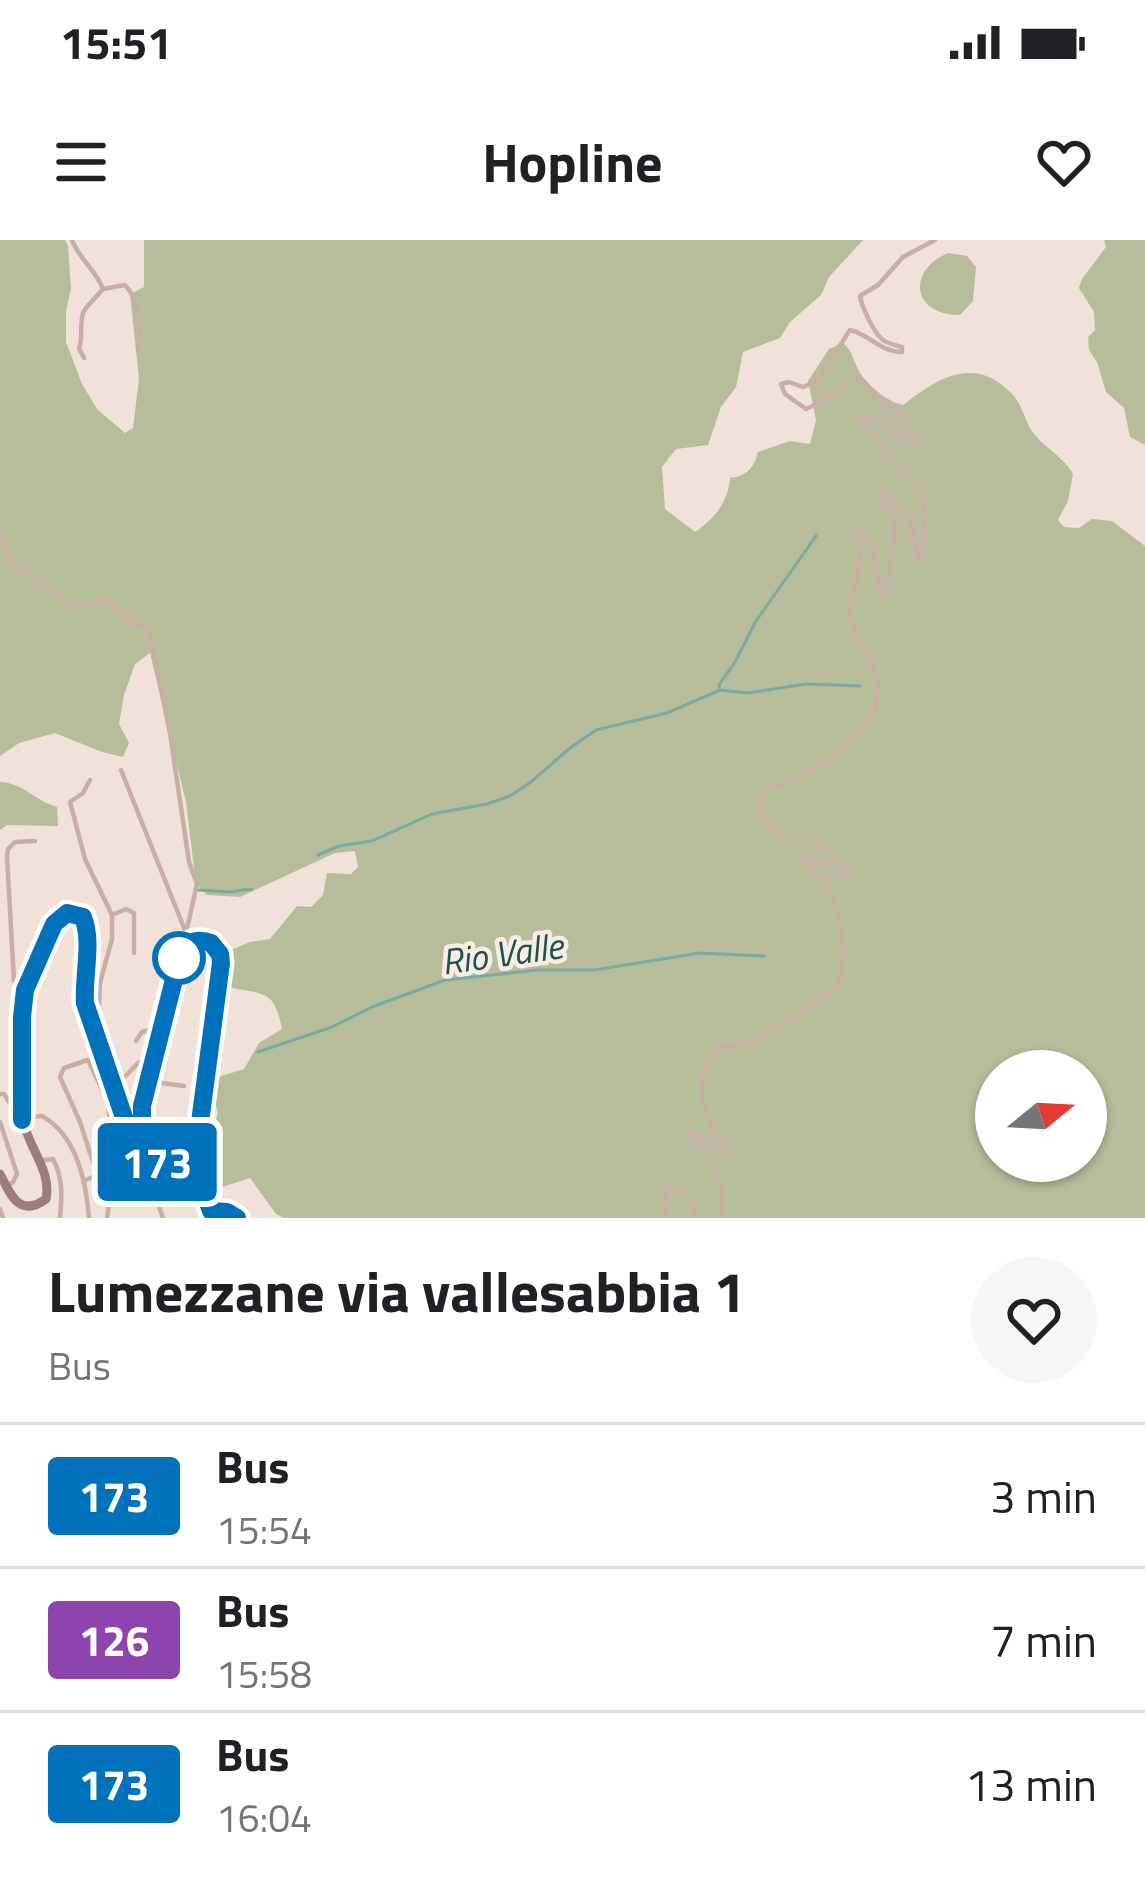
<!DOCTYPE html>
<html lang="it">
<style>
:root{--surface:#fff;--page:#f6f6f6;--text:#202124;--muted:#757577;--line:#e0e0e0}
body{margin:0;font-family:"Titillium Web",sans-serif;background:var(--page);color:var(--text);height:100vh;display:flex;flex-direction:column;font-size:45px;white-space:nowrap}
*{box-sizing:border-box;margin:0}
p{font-size:39px;color:var(--muted)}
.icon{flex:none;width:66px;height:66px;fill:none;stroke:currentColor;stroke-width:2;stroke-linecap:round;stroke-linejoin:round}
.map{position:relative;height:978px;overflow:hidden}
.side{display:flex;flex-direction:column;background:var(--surface);flex:1}
.side>*{flex:none}
.badge{padding:0 24px;border-radius:9px;font-size:42px;line-height:78px}
.needle{width:78px;rotate:72deg}
.buttons{position:absolute;left:975px;top:810px;display:grid;gap:24px}
.buttons a{display:grid;place-items:center;width:132px;height:132px;border-radius:50%;background:var(--surface);box-shadow:0 3px 9px #0004;font-size:60px}
.map>.badge{position:absolute;translate:-50% -50%;box-shadow:0 0 0 6px #fff}
.round{display:grid;place-items:center;flex:none;width:126px;height:126px;border-radius:63px;background:var(--page)}
.head{display:flex;align-items:center;justify-content:space-between;height:204px;padding:0 48px}
h1{font-size:57px;font-weight:700;line-height:90px}
ul{padding:0;list-style:none}
li{display:flex;align-items:center;gap:36px;height:144px;padding:0 48px;border-top:3px solid var(--line)}
li div{flex:1}
li b{display:block;font-size:45px}
li em{font-style:normal}
li .badge{min-width:132px;font-weight:700;text-align:center}
.status{display:flex;justify-content:space-between;align-items:center;height:84px;padding:0 60px;background:var(--surface);direction:ltr}
.status svg{height:33px;fill:currentColor}
header{display:flex;justify-content:space-between;align-items:center;height:156px;padding:0 48px;background:var(--surface);font-size:54px;font-weight:700}
.map>svg:first-child{display:block}
.green{fill:#b7bd9a;fill-rule:evenodd}
.lines{fill:none;stroke-linecap:round;stroke-linejoin:round}
.stream{stroke:#79aba5;stroke-width:3}
.street{stroke:#c7afa5;stroke-width:4.5}
.secondary{stroke:#9a7e77;stroke-width:9}
.line-casing{stroke:#fff;stroke-width:27}
.line{stroke:#0072bc;stroke-width:18}
.stop-dot{fill:#fff;stroke:#0072bc;stroke-width:6}
.labels{text-anchor:middle;dominant-baseline:central;stroke-width:9;stroke-linejoin:round;paint-order:stroke}
.water-label{font-size:36px;font-style:italic;fill:#1e524d;stroke:#f8ece4}
</style>
<div class="status"><b>15:51</b><svg viewBox="0 0 49 12"><path d="M0 12V9h3v3zM5 12V6h3v6zM10 12V3h3v9zM15 12V0h3v12zM26 1h20v11H26zM47 4h2v5h-2z"/></svg></div>
<header><svg class="icon" aria-label="menu" viewBox="0 0 24 24"><path d="M4 6h16M4 12h16M4 18h16"/></svg>Hopline<svg class="icon" aria-label="heart" viewBox="0 0 24 24"><path d="M12 20l-8-8c-3-5 5-10 8-4 3-6 11-1 8 4z"/></svg></header>
<div class="map">
<svg width="1145" height="978" viewBox="0 0 1145 978">
<rect width="100%" height="100%" fill="#f0e1d9"/>
<g class="green">
<path d="M0,0h65l3,6 3,43 -5,22v31l16,42 15,25 28,24 8,-5 6,-49 -9,-85 14,-7v-47h719l-34,37 -8,18 -31,27 -10,16 -37,14 -7,35 -15,20 -13,38 -32,4 -14,18 3,42 30,23c19,-13 33,-29 35,-54 17,-2 24,-10 28,-26l32,-11 20,3 6,-24 -8,-39 21,-32 14,-6c11,9 11,23 20,34 10,12 25,25 40,28 35,-27 71,-50 108,-12 12,11 13,28 23,41 12,15 30,23 39,40l-5,27 -10,19 6,7 15,1 13,-9 20,2 33,25v672h-861l-8,-4 -26,-36 -40,13 -6,-18 3,-25 11,-35 -6,-21v-13l32,-10 15,-26 23,-14c-8,-40 -17,-34 -54,-42l-4,42 -10,29 12,-106 24,-10 20,-3 27,-33 14,1 12,-12 4,-22 24,1 7,-7 -3,-16 -20,2 -95,44 -33,-2 -11,-11 -10,-82 -36,-149 -15,11 -11,31 -5,29 10,19 -6,14 -21,-5 -47,-19 -36,10 -19,13zM996,831h90v90h-90z"/>
<polygon points="1104,0 1145,0 1145,205 1130,197 1124,168 1106,152 1097,122 1089,110 1088,97 1095,90 1094,72 1079,48 1082,39 1106,7"/>
<path d="M948,13l19,3 9,11 -3,34 -13,14c-49,0 -53,-45 -12,-62z"/>
<path d="M0,542c26,2 33,18 57,25l1,19 -51,-1 -7,5z"/>
</g>
<g class="lines">
<g class="stream">
<polyline points="720,450 719,445 735,422 756,381 816,296"/>
<polyline points="318,615 339,606 372,601 432,574 487,564 510,556 531,542 570,508 596,490 667,473 720,450 748,453 806,444 860,446"/>
<polyline points="198,650 230,652 252,649"/>
<polyline points="258,812 332,787 372,767 445,740 538,730 594,730 700,713 764,716"/>
</g>
<g class="street">
<path d="M72,0c7,19 24,30 31,49 -19,23 -22,15 -22,48 -1,18 -5,5 3,21"/>
<path d="M103,49l22,-4c16,17 16,43 13,65"/>
<polyline points="0,293 10,319 73,368 108,361 133,384 148,387 170,493 189,622 197,644 186,693"/>
<path d="M884,356l4,-5c-2,-18 10,-61 7,-70 -3,-8 -12,-18 -16,-26l2,-3 4,1 25,27 8,37 4,5c3,-10 0,-17 1,-28 0,-6 2,-13 2,-19 0,-25 -19,-40 -34,-57 -14,-15 -12,-21 -31,-35l-1,-6 18,4 36,23h5l1,-6 -14,-11 -13,-20 -11,-5 -19,-22 -13,-1 -18,18 -25,12 -21,-15 -4,-10 8,-2 14,5 14,-6 33,-51c19,4 30,22 52,22v-5c-4,-1 -16,-4 -19,-7 -10,-8 -21,-33 -23,-44l18,-11 25,-28 32,-17"/>
<polyline points="121,530 190,703"/>
<polyline points="90,540 83,553 70,562 85,619 112,675 112,699 100,743 99,763 94,778"/>
<polyline points="112,675 126,669 134,673 134,713"/>
<polyline points="25,750 16,746 14,741 7,617 8,609 15,602 35,601"/>
<polyline points="136,801 142,792 149,790 147,808 154,815"/>
<polyline points="148,841 184,846"/>
<polyline points="115,847 139,822"/>
<path d="M0,854h4c16,23 6,26 38,22 35,20 44,65 47,102"/>
<polyline points="0,882 17,934 13,942 6,946"/>
<path d="M38,921l15,-2c10,18 9,38 7,59"/>
<polyline points="86,940 97,935 80,882 60,837 64,828 88,820 108,862"/>
<polyline points="152,947 163,978"/>
<polyline points="0,969 3,978"/>
<polyline points="211,971 228,972 237,978"/>
<polyline points="107,978 114,928 108,862 117,855"/>
<polyline points="664,978 667,966 665,944 687,955 698,978"/>
<path d="M719,978c13,-33 -13,-58 -29,-84l2,-2 32,22 4,-7c-15,-13 -29,-43 -26,-64 1,-12 10,-26 15,-37 27,4 48,-9 70,-24 15,-10 34,-21 47,-33 15,-16 8,-74 -2,-92 -7,-14 -18,-26 -29,-38l7,-2 35,19 6,-5 -35,-31 -28,-1 -14,-9 -11,-16 -5,-16 10,-11 18,-3 47,-26 42,-46 4,-31 -31,-69 9,-31 3,-30 -7,-20 11,2 8,13 8,43 4,7"/>
</g>
<path class="secondary" d="M0,934c11,22 20,44 46,25 6,-28 -18,-52 -23,-79v-119l31,-77 13,-11h9l7,4c10,26 0,59 2,86l45,132 6,42 11,10 11,-2 3,-15 -18,-37 -1,-27 35,-141c5,-17 14,-29 33,-23l10,12 -23,191 2,32 15,41"/>
</g>
<g class="lines">
<defs>
<path id="line" d="M22,880v-103l3,-27 29,-66 13,-11 16,4c10,26 0,59 2,86l45,132 6,42 11,10 11,-3 4,-7 -1,-8 -19,-36v-27l39,-154c7,-11 17,-14 30,-9l9,11 1,9 -24,182 2,33 12,33 16,1 10,6"/>
</defs>
<use href="#line" class="line-casing"/>
<use href="#line" class="line"/>
</g>
<circle class="stop-dot" cx="179" cy="718" r="24"/>
<g class="labels">
<g class="water-label">
<text transform="translate(502 713) rotate(-8)">Rio Valle</text>
</g>
</g>
</svg>
<div class="buttons">
<a><svg class="needle" viewBox="-14 -14 28 28"><path d="M0-13l5 13h-10z" fill="#e53935"/><path d="M0 13l5-13h-10z" fill="#757577"/></svg></a>
</div>
<b class="badge" style="left:157px;top:922px;background:#0072bc;color:#fff">173</b>
</div>
<section class="side">
<div class="head"><div><h1>Lumezzane via vallesabbia 1</h1><p>Bus</p></div><a class="round"><svg class="icon" aria-label="heart" viewBox="0 0 24 24"><path d="M12 20l-8-8c-3-5 5-10 8-4 3-6 11-1 8 4z"/></svg></a></div>
<ul>
<li><span class="badge" style="background:#0072bc;color:#fff">173</span><div><b>Bus</b><p>15:54</p></div><em>3 min</em></li>
<li><span class="badge" style="background:#8e44ad;color:#fff">126</span><div><b>Bus</b><p>15:58</p></div><em>7 min</em></li>
<li><span class="badge" style="background:#0072bc;color:#fff">173</span><div><b>Bus</b><p>16:04</p></div><em>13 min</em></li>
</ul>
</section>
